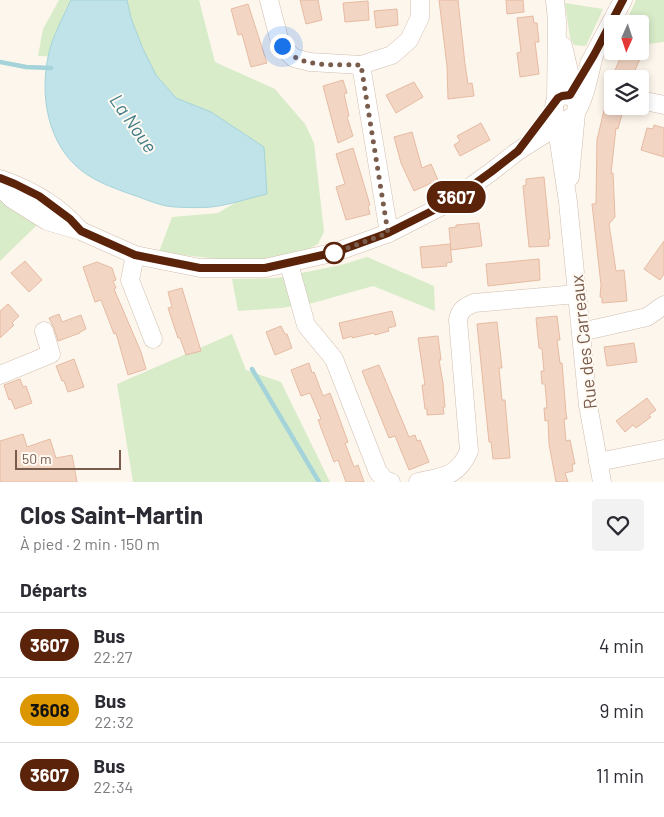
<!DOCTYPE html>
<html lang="fr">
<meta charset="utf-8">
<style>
:root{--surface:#fff;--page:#f2f2f3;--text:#2b2b33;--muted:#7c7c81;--line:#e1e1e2}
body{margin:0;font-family:Barlow,sans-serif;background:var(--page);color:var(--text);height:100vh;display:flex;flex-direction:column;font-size:19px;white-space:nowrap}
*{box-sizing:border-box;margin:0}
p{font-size:16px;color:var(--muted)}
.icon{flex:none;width:28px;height:28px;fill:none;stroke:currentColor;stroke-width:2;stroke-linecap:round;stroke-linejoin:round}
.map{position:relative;height:482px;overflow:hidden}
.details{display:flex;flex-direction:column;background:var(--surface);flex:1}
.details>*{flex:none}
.badge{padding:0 10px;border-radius:16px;font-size:18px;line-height:32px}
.needle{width:32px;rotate:183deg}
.fabs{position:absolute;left:604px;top:15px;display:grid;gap:10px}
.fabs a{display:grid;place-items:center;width:45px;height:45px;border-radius:5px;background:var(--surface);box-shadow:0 2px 8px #0003;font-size:25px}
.scale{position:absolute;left:15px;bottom:12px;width:106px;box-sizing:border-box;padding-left:5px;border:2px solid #7a5c4d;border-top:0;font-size:14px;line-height:18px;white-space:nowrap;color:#7a5c4d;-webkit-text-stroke:4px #fffaf3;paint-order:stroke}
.you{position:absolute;width:25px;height:25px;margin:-12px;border:4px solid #fff;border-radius:50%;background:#1a73e8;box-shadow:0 0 0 8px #1a73e833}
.map>.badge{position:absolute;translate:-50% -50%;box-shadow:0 0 0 2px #fff}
h2{padding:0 20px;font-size:19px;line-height:45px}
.round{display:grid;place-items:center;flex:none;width:52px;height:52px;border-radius:5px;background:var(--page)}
.overview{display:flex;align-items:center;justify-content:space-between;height:85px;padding:0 20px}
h1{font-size:24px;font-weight:700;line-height:38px}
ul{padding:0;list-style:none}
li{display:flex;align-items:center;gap:15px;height:65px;padding:0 20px;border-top:1px solid var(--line)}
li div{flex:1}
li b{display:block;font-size:19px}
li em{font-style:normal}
li .badge{min-width:55px;font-weight:700;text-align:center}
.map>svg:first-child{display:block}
.green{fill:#d8ecc9}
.water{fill:#bfe3e8;stroke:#a5d3da}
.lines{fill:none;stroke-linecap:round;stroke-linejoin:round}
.stream{stroke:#a5d3da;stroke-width:4.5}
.building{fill:#f3d5c3;stroke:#e6bba3}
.minor-casing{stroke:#d1beb0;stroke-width:19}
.minor{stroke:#fff;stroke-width:18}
.line-casing{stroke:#fff;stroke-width:11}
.line{stroke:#5a230a;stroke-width:8}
.walk{stroke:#7a5c4d;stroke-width:5;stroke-dasharray:0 9}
.stop-dot{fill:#fff;stroke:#5a230a;stroke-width:2.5}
.labels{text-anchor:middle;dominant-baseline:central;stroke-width:4;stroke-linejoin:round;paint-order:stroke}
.street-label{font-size:18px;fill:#7a5c4d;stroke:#fffaf3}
.water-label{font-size:19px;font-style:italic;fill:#437c86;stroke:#fffaf3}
</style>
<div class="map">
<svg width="664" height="482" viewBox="0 0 664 482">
<rect width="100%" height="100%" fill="#fdf6ec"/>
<g class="green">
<polygon points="59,0 82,0 65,57 38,56 43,29"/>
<polygon points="117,0 199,0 215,62 275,89 305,124 314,143 324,232 318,244 294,257 242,262 159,252 172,217 218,213 256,190 167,101"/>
<polygon points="636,0 664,0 664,42 640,45 640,24 625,24"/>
<polygon points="565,3 603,9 586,46 574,45 570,38"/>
<polygon points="0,200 38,224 0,261"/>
<polygon points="367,257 434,286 435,311 373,286 313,303 281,308 238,311 232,279 277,278 341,265"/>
<polygon points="232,334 246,370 281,382 330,482 133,482 117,384"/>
</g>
<path class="water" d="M71,0h56l4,18 12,31 13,26 20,23 35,14 53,35 3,47c-18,4 -37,11 -56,13 -10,1 -40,1 -49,-2 -11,-3 -22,-8 -32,-11 -19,-7 -39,-14 -54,-28 -32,-30 -37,-81 -25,-121 5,-15 13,-30 20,-45z"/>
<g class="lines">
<g class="stream">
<polyline points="0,62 26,67 51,68"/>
<polyline points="252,369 319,482"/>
</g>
</g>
<g class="building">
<polygon points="300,0 318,0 322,20 306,24"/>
<polygon points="439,0 458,0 465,64 468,84 472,83 474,96 448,99 447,66"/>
<polygon points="506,0 523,0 524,12 507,14"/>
<polygon points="368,1 369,20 345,22 343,3"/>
<polygon points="248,4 267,63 251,67 242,34 238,35 231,9"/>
<polygon points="397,9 398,25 376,28 374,11"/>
<polygon points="533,16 534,23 537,23 539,42 535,42 539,74 520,77 517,53 521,52 517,18"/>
<polygon points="623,52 640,59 631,79 611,79"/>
<polygon points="343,80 347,93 344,94 349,116 347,117 353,136 338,143 323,86"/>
<polygon points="414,82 423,97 396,113 386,95"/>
<polygon points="605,106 624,106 618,129 616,128 611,173 613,173 615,217 609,224 616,271 624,270 627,301 602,303 602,297 600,297 601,285 592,204 596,204 597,140"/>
<polygon points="481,123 490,140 460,156 454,145 460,141 457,136"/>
<polygon points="654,125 664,128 664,157 641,150 647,128 653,129"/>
<polygon points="412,132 422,168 431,164 438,180 414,191 401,163 394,137"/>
<polygon points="353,148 370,205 368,206 370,214 346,220 336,187 345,184 336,154"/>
<polygon points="544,177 550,239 548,239 549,246 529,247 523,186 526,185 526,179"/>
<polygon points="479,223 482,246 451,250 449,228 456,227 456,225"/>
<polygon points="664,241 664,274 660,280 644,269"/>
<polygon points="450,244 452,262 446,263 447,266 422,268 420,247"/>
<polygon points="539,259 540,280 488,286 486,264"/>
<polygon points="25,261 42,280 29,292 11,273"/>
<polygon points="97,262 112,268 116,280 113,281 116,288 114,289 141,352 146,369 128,375 116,333 114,334 101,300 95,302 83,267"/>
<polygon points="182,288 201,351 186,355 180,338 178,338 168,308 172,307 168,292"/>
<polygon points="8,304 19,316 12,323 14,325 0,338 0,311"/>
<polygon points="392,311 396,326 388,328 389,331 375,335 374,333 352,338 352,336 343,339 339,323"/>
<polygon points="59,314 62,322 81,315 86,329 80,332 80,333 58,341 54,328 49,318"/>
<polygon points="557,316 560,340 557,340 560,363 562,363 566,413 567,419 564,419 566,441 570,440 575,464 572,464 573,471 565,473 568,482 556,482 549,444 548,420 545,421 544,408 547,408 545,384 542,384 541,371 544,371 542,349 539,348 536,318"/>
<polygon points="497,322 502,368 499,368 502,400 505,400 510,458 493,459 491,442 489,442 477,324"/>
<polygon points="281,326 285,334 287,334 292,348 275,355 266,332"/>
<polygon points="438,336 441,360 439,360 443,383 445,407 443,407 444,414 427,415 427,409 425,409 422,385 425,385 418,338"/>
<polygon points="634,343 637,362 607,366 604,347"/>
<polygon points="74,359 84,387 68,392 64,381 62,381 56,366"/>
<polygon points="309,363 312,373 314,372 323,396 330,393 348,442 345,443 354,467 358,465 364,482 346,482 338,460 334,462 318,420 321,419 310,393 301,396 291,370"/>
<polygon points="379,365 409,437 415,435 417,441 420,440 429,462 409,470 395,436 389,438 362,371"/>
<polygon points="20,379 23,387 26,386 32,403 15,409 11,399 9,400 4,385"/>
<polygon points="647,398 656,410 649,415 651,417 636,428 633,425 625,432 616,421"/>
<polygon points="23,434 27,447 50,439 56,458 72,455 77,482 0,482 0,441"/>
</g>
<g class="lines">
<defs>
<g id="minor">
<polyline points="269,0 281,46 294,58 310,62 361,65 392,55 409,40 420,17 420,0"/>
<polyline points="555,0 557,21 556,101"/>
<polyline points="563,46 577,105"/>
<polyline points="589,64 623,0"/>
<polyline points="361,65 389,233"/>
<path d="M575,99c-10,-7 -21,-3 -21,10l14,93 20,203 14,77"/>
<polyline points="650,102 664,105"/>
<polyline points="570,177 576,113"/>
<path d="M0,179c29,10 58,26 79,50"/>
<path d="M0,187l12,12 35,22 34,10 54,24 65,13h65l71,-16 53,-19 59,-30 43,-31 27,-21 55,-35c11,-11 17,-45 21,-61"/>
<polyline points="135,255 130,280 153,339"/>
<polyline points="289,264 306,325 334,359 378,472 386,481 391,482"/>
<polyline points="581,332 647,317 664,305"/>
<polyline points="0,375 51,354 44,331"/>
<polyline points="598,462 664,449"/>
<path d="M418,482c24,-5 40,-5 51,-31l-11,-131c2,-11 7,-13 16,-17l103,-9"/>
</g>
</defs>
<use href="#minor" class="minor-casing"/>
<use href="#minor" class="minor"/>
</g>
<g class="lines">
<defs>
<polyline id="line" points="0,178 15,184 39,196 70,219 81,231 135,255 200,268 265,268 336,252 388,233 448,203 491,172 518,151 558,98 562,96 570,95 594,55 623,0"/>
</defs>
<use href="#line" class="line-casing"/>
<use href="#line" class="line"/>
<path class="walk" d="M282,46c17,23 52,18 79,19l27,168 -54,20"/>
</g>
<circle class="stop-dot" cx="334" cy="253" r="10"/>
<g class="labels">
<g class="street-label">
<text transform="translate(583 342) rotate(-96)">Rue des Carreaux</text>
</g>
<g class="water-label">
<text transform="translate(134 123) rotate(55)">La Noue</text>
</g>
</g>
</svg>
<div class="fabs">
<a><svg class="needle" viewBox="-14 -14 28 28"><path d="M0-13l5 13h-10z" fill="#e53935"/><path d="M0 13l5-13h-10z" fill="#7c7c81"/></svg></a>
<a><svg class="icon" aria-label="layers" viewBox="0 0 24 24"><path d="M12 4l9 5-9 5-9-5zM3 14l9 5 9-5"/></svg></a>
</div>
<div class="scale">50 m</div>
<div class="you" style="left:282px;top:46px"></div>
<b class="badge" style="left:456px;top:197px;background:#5a230a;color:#fff">3607</b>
</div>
<section class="details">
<div class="overview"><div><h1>Clos Saint-Martin</h1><p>À pied · 2 min · 150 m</p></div><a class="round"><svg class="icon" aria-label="heart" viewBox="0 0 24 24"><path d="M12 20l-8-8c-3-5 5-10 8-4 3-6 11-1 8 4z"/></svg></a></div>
<h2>Départs</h2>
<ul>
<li><span class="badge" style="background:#5a230a;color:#fff">3607</span><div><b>Bus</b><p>22:27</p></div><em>4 min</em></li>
<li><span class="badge" style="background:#dc9600;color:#111">3608</span><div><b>Bus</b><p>22:32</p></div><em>9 min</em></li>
<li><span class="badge" style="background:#5a230a;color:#fff">3607</span><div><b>Bus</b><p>22:34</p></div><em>11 min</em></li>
</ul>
</section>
